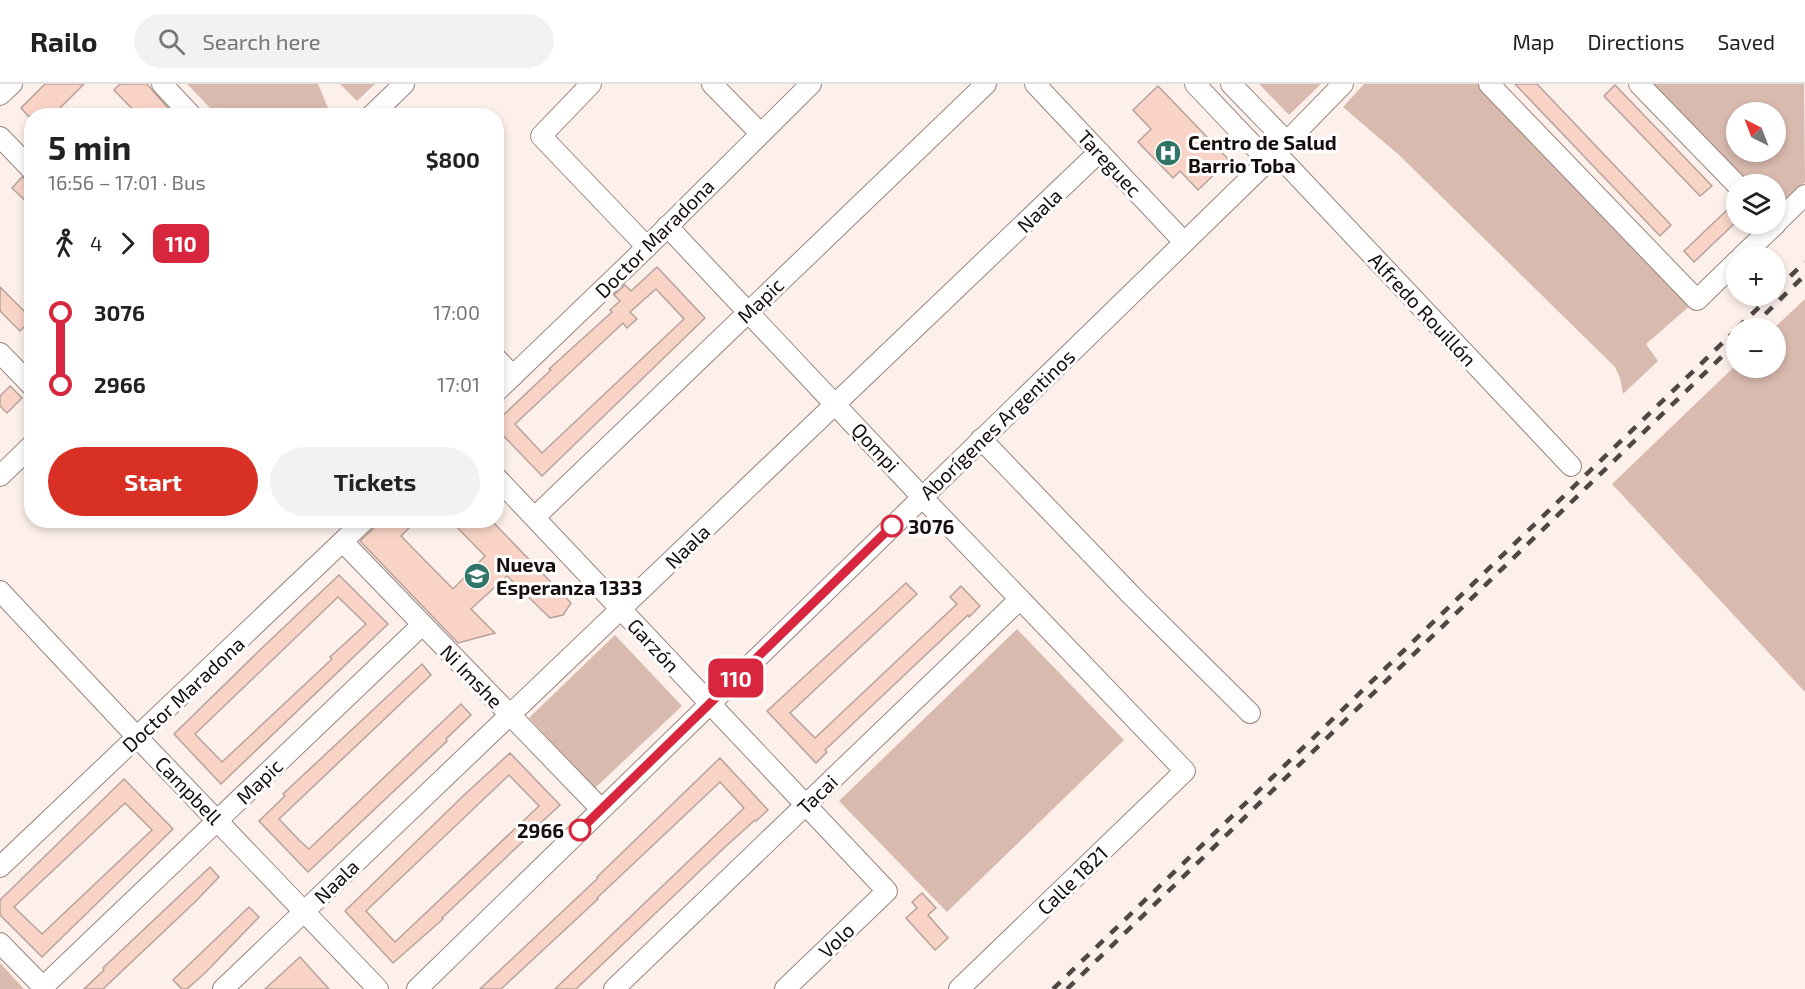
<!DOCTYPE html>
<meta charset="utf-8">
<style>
:root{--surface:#fff;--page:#f2f2f2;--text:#222;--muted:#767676;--line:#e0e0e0;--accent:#d93025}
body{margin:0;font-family:"Exo 2",sans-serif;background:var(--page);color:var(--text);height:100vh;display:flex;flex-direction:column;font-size:22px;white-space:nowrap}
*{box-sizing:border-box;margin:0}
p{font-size:20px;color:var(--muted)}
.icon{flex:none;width:33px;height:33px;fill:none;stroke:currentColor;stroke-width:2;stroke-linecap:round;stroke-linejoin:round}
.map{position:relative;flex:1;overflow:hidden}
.details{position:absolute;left:24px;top:24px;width:480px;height:420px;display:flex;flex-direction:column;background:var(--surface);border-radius:24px;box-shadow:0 3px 9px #0003}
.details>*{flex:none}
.badge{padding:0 12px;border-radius:9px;font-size:21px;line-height:39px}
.needle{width:39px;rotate:318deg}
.fabs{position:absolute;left:1726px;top:18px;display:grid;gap:12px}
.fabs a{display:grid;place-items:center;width:60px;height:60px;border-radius:50%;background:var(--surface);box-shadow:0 3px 9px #0003;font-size:30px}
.map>.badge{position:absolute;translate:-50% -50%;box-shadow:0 0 0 3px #fff}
.legs{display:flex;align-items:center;gap:9px;height:66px;padding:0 24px;font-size:20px}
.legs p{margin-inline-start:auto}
.headline{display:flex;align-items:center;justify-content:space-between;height:102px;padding:0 24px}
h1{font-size:33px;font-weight:700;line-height:45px}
.primary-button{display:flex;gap:12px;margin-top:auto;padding:12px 24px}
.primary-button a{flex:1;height:69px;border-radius:36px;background:var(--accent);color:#fff;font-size:24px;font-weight:700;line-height:69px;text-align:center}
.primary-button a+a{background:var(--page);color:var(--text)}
ul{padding:0 24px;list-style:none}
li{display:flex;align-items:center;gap:21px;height:72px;font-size:22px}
li i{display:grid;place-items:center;width:9px;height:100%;margin:0 8px;background:currentColor}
li i::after{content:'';width:15px;height:15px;margin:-8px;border:4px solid;border-radius:50%;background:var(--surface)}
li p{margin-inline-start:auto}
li:first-child i{background:linear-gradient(#0000 50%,currentColor 0)}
li:last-child i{background:linear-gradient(currentColor 50%,#0000 0)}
header{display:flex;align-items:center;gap:36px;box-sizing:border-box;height:84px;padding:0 30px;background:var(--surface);border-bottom:2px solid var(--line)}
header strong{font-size:28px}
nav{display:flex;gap:33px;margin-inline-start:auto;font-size:21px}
.search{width:420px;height:54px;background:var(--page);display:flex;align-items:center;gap:15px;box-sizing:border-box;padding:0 21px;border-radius:33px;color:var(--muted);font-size:22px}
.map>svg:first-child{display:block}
.green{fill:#d9baaf;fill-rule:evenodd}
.building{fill:#f9d4c6;stroke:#b6a29a;stroke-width:1.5;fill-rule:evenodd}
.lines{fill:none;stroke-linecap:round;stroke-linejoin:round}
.minor-casing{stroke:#99857e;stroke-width:22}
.minor{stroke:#fff;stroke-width:20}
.rail{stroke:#504744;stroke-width:4.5;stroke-dasharray:10 10;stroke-linecap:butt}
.line-1-casing{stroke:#fff;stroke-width:14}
.line-1{stroke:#d7263d;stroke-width:9}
.stop-1-dot{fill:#fff;stroke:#d7263d;stroke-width:3}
.labels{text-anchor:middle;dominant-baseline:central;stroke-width:6;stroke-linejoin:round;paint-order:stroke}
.poi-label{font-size:20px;font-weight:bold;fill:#160f0d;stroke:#fff;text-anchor:start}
.street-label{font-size:20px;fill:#160f0d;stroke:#fff}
.stop-label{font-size:20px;font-weight:bold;fill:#160f0d;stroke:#fff;text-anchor:start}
</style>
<header>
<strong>Railo</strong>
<div class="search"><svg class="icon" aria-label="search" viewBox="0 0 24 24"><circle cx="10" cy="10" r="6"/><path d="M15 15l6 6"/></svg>Search here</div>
<nav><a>Map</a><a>Directions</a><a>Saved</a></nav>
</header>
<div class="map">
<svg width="1805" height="905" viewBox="0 0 1805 905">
<rect width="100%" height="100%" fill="#fdf0eb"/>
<g class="green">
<polygon points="187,0 318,0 331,31 217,31"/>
<polygon points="340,0 375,0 357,17"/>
<polygon points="1259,0 1321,0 1289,31"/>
<polygon points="1364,0 1483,0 1692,220 1646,260 1658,277 1623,310 1620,294 1615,283 1399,71 1343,23"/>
<path d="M1652,0h152l1,98 -17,17 -12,3v-18h-27zM1737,28h39v40h-39z"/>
<polygon points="1805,215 1805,608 1612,400 1737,280 1737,284 1776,284 1776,244 1774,244"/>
<polygon points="1017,545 1124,656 947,828 839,717"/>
<polygon points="615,551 682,622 595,704 529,634"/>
<polygon points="0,879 24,905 0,905"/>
</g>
<g class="building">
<polygon points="45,0 84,0 52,32 28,32 21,24"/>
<polygon points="120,0 147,0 175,32 139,32 114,6"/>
<polygon points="1515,0 1537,0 1671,141 1660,152"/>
<polygon points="1615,1 1712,102 1700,112 1604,12"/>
<polygon points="1158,2 1229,76 1198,106 1180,87 1173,94 1138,58 1151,45 1133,26"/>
<polygon points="22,93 32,99 32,123 12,104"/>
<polygon points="1727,126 1737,137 1694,178 1684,167"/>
<path d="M657,183l48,51 -163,158 -46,-48v-6l55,-52 -2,-1 63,-57 -2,-2 10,-9 -6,-6 11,-10 6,6zM656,205l28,30 -142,134 -27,-29 108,-101 4,5 10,-9 -7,-7z"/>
<polygon points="0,203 32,235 20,247 0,227"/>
<polygon points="10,302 22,314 7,329 0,322 0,312"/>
<polygon points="378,436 417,436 401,452 453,505 485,472 450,436 491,436 571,519 563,531 550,534 507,492 471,525 495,549 458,559 360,457 373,445"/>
<path d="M339,491l49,49 -167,160 -47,-50 88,-86zM338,513l28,27 -36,33 2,2 -110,103 -27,-28z"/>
<polygon points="906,499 917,510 790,629 815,654 957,520 950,513 961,502 980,522 969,533 968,531 825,666 827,668 816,679 767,627"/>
<polygon points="422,580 431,591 279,735 300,757 309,765 461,620 471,631 446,655 447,657 308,788 259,737 285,712 283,710"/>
<path d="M510,669l50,52 -27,25 1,1 -92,87 1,1 -50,44 -48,-52 118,-115zM509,691l30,31 -144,136 -29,-31z"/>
<polygon points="720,674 768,726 756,737 755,736 725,763 576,905 555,905 744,724 720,698 597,814 598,815 501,905 480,905 598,794 597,793"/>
<path d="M124,695l49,50 -131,128 -42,-42v-15zM125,719l27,27 -110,104 -28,-27z"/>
<polygon points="210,783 219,793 195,818 103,905 84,905 104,886 103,884"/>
<polygon points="922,809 936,824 928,831 948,854 935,866 906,834 917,824 912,818"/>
<polygon points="249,823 259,833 205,889 187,905 182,905 173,896"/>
<polygon points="300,873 329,905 265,905"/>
</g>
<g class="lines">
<defs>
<g id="minor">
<polyline points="162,0 192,32"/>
<polyline points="591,0 541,52 647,163"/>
<polyline points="712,0 760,49"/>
<polyline points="1035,0 1184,158"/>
<polyline points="1195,0 1268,77"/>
<polyline points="1231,0 1286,57"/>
<polyline points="1489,0 1697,216 1737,177"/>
<polyline points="1639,0 1737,101"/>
<polyline points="0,11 12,0"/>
<polyline points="371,32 404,0"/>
<polyline points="0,53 32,86"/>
<polyline points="1275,68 1571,382"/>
<polyline points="1776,139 1805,111"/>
<polyline points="667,142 922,413 1185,687 959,905"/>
<polyline points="1742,172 1776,140"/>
<polyline points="0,269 32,302"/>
<polyline points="496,274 513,292"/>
<polyline points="496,308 647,163 811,0"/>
<polyline points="981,355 1133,513 1250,629"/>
<polyline points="0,392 32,361"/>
<polyline points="496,393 887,807 785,905"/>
<polyline points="535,433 986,0"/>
<polyline points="343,458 601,725"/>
<polyline points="0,507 137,653 378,905"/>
<polyline points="0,783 365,436"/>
<polyline points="0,859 45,905"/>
<polyline points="43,903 422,541"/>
<polyline points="223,905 1099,68"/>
<polyline points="417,905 1268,77 1343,0"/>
<polyline points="614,905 1020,515"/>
</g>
</defs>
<use href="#minor" class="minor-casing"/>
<use href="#minor" class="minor"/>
<g class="rail">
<polyline points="1776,206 1805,178"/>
<polyline points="1737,244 1771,212"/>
<polyline points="1751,244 1805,191"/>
<polyline points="1053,905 1737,245"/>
<polyline points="1067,905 1737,258"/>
</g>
</g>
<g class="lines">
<defs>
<polyline id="line-1" points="580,746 892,442"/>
</defs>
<use href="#line-1" class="line-1-casing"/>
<use href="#line-1" class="line-1"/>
</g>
<defs>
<symbol id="hospital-disc" viewBox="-11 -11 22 22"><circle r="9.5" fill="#327567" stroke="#fff"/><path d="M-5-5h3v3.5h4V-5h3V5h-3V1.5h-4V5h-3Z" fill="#fff"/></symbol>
<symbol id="school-disc" viewBox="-11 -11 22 22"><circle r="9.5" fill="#327567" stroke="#fff"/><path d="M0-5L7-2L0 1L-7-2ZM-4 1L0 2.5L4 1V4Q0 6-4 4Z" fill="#fff"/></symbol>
</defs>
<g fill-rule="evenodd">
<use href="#hospital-disc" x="1153" y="54" width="30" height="30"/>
<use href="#school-disc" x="462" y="477" width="30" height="30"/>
</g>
<g class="stop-1-dot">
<circle cx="892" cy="442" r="10"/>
<circle cx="580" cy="746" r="10"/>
</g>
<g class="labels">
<g class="poi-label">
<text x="1188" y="58">Centro de Salud<tspan x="1188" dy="23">Barrio Toba</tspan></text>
<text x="496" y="480">Nueva<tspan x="496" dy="23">Esperanza 1333</tspan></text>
</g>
<g class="street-label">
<text transform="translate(1110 79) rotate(47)">Tareguec</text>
<text transform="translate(1039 126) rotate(-44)">Naala</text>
<text transform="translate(654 154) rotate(-45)">Doctor Maradona</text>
<text transform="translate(760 216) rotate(-44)">Mapic</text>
<text transform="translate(1423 225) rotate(47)">Alfredo Rouillón</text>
<text transform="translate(997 340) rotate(-44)">Aborígenes Argentinos</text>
<text transform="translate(876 363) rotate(47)">Qompi</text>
<text transform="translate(687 462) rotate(-44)">Naala</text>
<text transform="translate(654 561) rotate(47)">Garzón</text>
<text transform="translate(472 592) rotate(46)">Ni Imshe</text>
<text transform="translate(183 610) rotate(-43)">Doctor Maradona</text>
<text transform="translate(259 697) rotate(-44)">Mapic</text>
<text transform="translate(189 706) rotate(46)">Campbell</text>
<text transform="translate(817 710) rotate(-44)">Tacai</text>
<text transform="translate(1072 796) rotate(-44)">Calle 1821</text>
<text transform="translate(336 797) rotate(-44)">Naala</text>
<text transform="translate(836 856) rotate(-44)">Volo</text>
</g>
<g class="stop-label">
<text x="908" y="442">3076</text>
<text x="564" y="746" text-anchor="end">2966</text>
</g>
</g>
</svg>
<div class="fabs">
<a><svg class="needle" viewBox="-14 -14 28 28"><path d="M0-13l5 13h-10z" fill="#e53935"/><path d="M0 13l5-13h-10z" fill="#767676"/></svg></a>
<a><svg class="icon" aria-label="layers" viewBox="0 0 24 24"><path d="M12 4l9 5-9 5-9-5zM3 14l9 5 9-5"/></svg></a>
<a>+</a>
<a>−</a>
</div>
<b class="badge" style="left:736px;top:594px;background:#d7263d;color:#fff">110</b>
<section class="details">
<div class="headline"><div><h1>5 min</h1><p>16:56 – 17:01 · Bus</p></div><b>$800</b></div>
<div class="legs"><svg class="icon" aria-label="walk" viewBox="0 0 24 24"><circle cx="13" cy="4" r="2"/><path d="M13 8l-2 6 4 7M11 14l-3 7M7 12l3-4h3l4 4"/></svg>4<svg class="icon" aria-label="forward" viewBox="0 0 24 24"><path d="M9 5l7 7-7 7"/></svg><b class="badge" style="background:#d7263d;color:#fff">110</b></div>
<ul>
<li><i style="color:#d7263d"></i><b>3076</b><p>17:00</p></li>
<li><i style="color:#d7263d"></i><b>2966</b><p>17:01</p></li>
</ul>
<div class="primary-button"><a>Start</a><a>Tickets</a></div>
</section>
</div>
